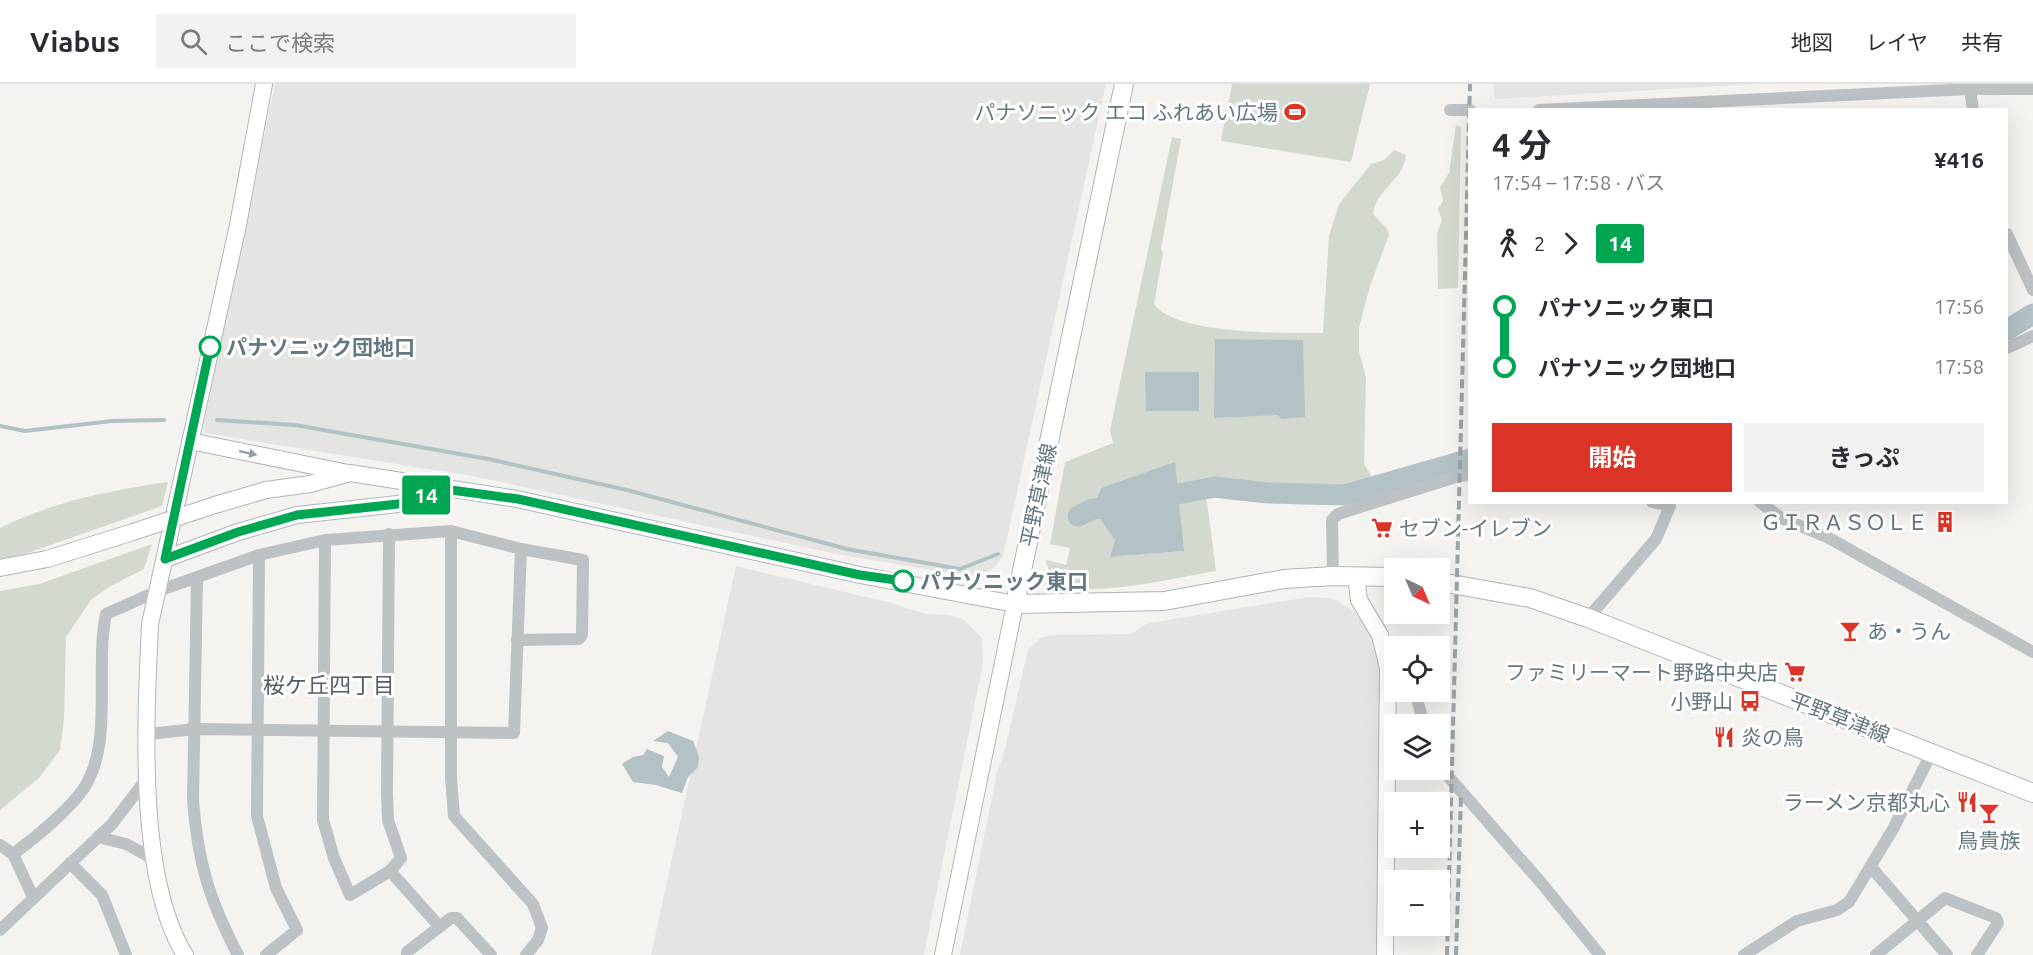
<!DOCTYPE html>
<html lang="ja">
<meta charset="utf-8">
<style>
:root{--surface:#fff;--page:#f2f2f3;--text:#2b2b33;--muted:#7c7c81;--line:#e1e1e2;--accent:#dc3528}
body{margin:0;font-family:Ubuntu,"Noto Sans JP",sans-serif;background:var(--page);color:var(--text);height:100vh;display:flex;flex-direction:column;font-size:22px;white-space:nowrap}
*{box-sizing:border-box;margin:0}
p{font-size:20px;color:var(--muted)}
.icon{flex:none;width:33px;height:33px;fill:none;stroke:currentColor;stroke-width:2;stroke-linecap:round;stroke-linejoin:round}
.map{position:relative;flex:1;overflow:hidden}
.drawer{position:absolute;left:1468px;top:24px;width:540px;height:396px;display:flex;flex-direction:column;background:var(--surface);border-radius:0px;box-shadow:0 6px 24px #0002}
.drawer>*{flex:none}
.badge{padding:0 12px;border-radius:4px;font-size:21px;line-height:39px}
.needle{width:39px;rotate:136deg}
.fabs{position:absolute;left:1384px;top:474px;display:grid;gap:12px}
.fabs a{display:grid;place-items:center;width:66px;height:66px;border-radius:0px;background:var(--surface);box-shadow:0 6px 24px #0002;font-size:30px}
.map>.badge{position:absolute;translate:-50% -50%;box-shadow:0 0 0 3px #fff}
.legs{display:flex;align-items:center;gap:9px;height:66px;padding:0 24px;font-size:20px}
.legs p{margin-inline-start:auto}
.headline{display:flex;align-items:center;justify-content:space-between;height:102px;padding:0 24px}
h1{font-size:33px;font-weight:700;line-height:45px}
.primary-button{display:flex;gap:12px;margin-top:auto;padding:12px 24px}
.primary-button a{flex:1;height:69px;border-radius:0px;background:var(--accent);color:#fff;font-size:24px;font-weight:700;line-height:69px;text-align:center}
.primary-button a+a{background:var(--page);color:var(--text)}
ul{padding:0 24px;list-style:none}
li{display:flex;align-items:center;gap:21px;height:60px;font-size:22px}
li i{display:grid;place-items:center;width:9px;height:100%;margin:0 8px;background:currentColor}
li i::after{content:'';width:15px;height:15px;margin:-8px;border:4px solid;border-radius:50%;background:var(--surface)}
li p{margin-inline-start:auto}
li:first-child i{background:linear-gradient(#0000 50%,currentColor 0)}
li:last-child i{background:linear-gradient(currentColor 50%,#0000 0)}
header{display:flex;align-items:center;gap:36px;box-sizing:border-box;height:84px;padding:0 30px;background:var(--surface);border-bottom:2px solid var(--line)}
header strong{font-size:28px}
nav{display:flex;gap:33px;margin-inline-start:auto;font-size:21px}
.search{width:420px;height:54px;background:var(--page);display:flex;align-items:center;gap:15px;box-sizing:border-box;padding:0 21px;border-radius:0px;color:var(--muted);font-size:22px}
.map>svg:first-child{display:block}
.built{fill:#e4e5e3}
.green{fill:#d4d9cf;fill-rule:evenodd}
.water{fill:#b3c2c4}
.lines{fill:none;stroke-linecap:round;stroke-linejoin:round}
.stream{stroke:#b3c2c4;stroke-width:4}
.river{stroke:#b3c2c4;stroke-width:21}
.secondary-casing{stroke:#afb6b9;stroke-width:18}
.primary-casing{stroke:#aeb4b7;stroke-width:20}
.street{stroke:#bdc2c4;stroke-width:12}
.secondary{stroke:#fff;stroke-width:16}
.primary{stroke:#fff;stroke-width:18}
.rail{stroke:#9ca5a8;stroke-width:4;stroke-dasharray:9 4.5;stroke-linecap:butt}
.secondary-bridge-casing{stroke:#afb6b9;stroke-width:18;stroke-linecap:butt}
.secondary-bridge{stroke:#fff;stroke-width:16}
.oneway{fill:#92a0a6}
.line-1-casing{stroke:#fff;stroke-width:14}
.line-1{stroke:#00a651;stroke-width:9}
.stop-1-dot{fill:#fff;stroke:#00a651;stroke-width:3}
.labels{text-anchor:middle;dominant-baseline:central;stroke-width:6;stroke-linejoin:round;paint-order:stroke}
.poi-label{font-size:21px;fill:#647880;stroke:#fff;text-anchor:end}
.stop-label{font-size:21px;font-weight:bold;fill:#647880;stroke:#fff;text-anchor:start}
.street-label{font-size:21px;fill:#647880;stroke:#fff}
.neighbourhood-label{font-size:22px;fill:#516065;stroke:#fff}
</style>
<header>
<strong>Viabus</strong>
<div class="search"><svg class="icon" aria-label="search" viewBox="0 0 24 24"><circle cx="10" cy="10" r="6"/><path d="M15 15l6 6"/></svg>ここで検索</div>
<nav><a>地図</a><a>レイヤ</a><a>共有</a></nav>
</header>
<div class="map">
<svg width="2033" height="871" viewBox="0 0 2033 871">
<rect width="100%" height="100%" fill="#f4f3f0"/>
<g class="built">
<polygon points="275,0 1106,0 1003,472 994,484 984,490 970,492 950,489 846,472 477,393 205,349 203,343"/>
<polygon points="1493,0 1758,0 1495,15"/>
<polygon points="736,482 887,518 926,530 949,531 964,536 982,554 983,578 924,871 651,871"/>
<polygon points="1309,513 1331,514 1353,526 1369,546 1380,575 1380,871 960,871 997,688 1004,669 1028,566 1040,554 1050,551 1131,550 1148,539"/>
</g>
<g class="green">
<polygon points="1232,0 1370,0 1351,78 1221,57"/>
<polygon points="1456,41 1461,43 1458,204 1438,205 1437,150 1442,136 1438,125 1443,117 1440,103 1449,89"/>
<path d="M1172,53l9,2 -20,110 2,4 -9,51c21,31 133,29 169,29l6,-97 10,-32 32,-40 13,-4 10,-10 12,5c-2,25 -30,34 -33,59l15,16 1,5 -19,51 -11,42v23l7,26 -2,87 7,11 -1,9 -19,6 -85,-1v14l-45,-4 -3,-8 -12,3 10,77c-39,6 -133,31 -165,9l-5,-20 20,5 4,-17 -20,-4 15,-82 48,-19 -3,-13zM1115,456l69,11 -73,6z"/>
<path d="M168,398l-6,24 -140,49 -22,4v-31c55,-27 107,-37 168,-46z"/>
<polygon points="152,460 144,485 109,503 91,516 66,553 64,635 60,666 40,693 0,726 0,507 39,500"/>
</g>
<g class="water">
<polygon points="1215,255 1303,256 1305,333 1281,335 1278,331 1214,334"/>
<polygon points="1145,288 1199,288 1199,327 1146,327"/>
<polygon points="1175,378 1184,467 1110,473 1115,456 1093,425 1101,404"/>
<polygon points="668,647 693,657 699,673 698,683 688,693 682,709 656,701 633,698 622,680 633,673 643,671 647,665 664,672 662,683 669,693 678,673 668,659 653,657"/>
</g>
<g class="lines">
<g class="stream">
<polyline points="217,336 295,341 488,375 627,406 847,465 960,485 998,470"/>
<polyline points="0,342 25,347 112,337 164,336"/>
</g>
<g class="river">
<polyline points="2007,246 2033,230"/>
<polyline points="1151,415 1215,403 1268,409 1344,411 1470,375"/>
<polyline points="1078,432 1093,425 1121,422"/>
</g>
<defs>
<g id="secondary">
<polyline points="190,357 348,389"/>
<polyline points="215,421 266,406 310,400 350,389 517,415 860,491 1015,520 943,871"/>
<polyline points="165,475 238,448 297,431 398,420 441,408"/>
<polyline points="0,484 47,475 133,448"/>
<polyline points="1356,492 1359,516 1380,551 1388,584 1385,871"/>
<path d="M185,871c-49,-79 -39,-239 -35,-331l88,-399 26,-141"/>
</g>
<g id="primary">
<polyline points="1124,0 1015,520 1164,517 1284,495 1333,492 1395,493"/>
<polyline points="1440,498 1530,514 1588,534 2033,709"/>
</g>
</defs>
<use href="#secondary" class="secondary-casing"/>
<use href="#primary" class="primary-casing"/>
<g class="street">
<polyline points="1970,5 1973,26"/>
<polyline points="1450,26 1470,26"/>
<polyline points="1539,26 1970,5 2033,5"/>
<polyline points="2007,150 2033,206"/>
<polyline points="2007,264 2033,252"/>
<polyline points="1760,418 1781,434 1827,453 2033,568"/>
<polyline points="451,447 451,694 454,732 533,820 542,844 538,856 526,871"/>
<polyline points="325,456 323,736 334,774 350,811 390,787 401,774 388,736 387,710 389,450"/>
<polyline points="259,471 257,732 276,804 297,846 266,871"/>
<polyline points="1333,492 1332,436 1338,430 1459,392 1470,391"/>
<path d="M197,495l-4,221c5,63 16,99 45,155"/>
<polyline points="1588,534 1656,455 1670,422 1652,418"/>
<polyline points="1415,608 1424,640"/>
<polyline points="148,650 195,645 514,649 521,465"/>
<polyline points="1440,683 1543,801 1600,871"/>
<polyline points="98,753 126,760 154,775"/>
<polyline points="0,761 13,770 33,813"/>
<path d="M13,770c21,-15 64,-50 75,-73 24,-45 7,-116 18,-167l52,-23 101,-36 66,-15 126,-9 70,18 62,11 -1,75 -3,4 -62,1"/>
<polyline points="70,779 102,811 126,871"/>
<polyline points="1871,783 1947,871"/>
<polyline points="390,787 440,843"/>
<polyline points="0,846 112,740 148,693"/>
<polyline points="407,871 407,868 451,834 457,834 491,871"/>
<polyline points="1744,871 1797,837 1837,826 1849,818 1893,745 1932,668"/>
<polyline points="1876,871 1945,814 1996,834 1998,839 1977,871"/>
</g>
<use href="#secondary" class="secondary"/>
<use href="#primary" class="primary"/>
<g class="rail">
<polyline points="1447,871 1470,0"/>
<polyline points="1456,871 1461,712"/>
</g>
<defs>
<polyline id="secondary-bridge" points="133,448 215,421"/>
</defs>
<use href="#secondary-bridge" class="secondary-bridge-casing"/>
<use href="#secondary-bridge" class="secondary-bridge"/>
</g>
<defs><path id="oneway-solid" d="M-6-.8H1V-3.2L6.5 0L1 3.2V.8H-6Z" transform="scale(1.5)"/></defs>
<use class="oneway" href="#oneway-solid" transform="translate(248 369) rotate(12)"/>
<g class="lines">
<defs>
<polyline id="line-1" points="210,263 165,475 238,448 297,431 398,420 451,406 518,415 860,491 903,497"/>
</defs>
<use href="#line-1" class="line-1-casing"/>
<use href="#line-1" class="line-1"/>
</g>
<defs>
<symbol id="stadium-bare" viewBox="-9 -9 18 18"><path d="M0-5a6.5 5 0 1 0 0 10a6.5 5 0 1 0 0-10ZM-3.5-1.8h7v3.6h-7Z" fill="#dc3528" stroke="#fff" stroke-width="2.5" paint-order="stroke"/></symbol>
<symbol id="building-bare" viewBox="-9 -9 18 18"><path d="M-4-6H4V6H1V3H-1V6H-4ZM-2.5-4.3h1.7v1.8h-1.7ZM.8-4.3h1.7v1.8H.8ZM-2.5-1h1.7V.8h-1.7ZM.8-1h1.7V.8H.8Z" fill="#dc3528" stroke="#fff" stroke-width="2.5" paint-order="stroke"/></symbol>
<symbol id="supermarket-bare" viewBox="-9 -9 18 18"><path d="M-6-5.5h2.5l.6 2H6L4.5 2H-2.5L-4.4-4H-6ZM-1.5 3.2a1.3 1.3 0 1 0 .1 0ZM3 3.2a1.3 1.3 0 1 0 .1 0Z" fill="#dc3528" stroke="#fff" stroke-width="2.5" paint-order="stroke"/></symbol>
<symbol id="bar-bare" viewBox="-9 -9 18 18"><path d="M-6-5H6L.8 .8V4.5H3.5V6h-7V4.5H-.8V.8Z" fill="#dc3528" stroke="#fff" stroke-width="2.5" paint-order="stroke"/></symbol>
<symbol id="bus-bare" viewBox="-9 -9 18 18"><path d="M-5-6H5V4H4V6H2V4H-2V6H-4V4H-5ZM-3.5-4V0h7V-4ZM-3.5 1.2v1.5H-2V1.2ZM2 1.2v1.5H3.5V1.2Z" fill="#dc3528" stroke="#fff" stroke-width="2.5" paint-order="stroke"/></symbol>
<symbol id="restaurant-bare" viewBox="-9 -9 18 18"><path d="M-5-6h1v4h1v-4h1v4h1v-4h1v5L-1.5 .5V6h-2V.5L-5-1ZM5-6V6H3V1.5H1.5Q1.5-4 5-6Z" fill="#dc3528" stroke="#fff" stroke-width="2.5" paint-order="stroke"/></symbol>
</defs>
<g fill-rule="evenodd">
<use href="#stadium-bare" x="1280" y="13" width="30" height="30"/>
<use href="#building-bare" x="1930" y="423" width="30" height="30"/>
<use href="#supermarket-bare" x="1367" y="429" width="30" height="30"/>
<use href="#bar-bare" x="1835" y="532" width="30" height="30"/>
<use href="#supermarket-bare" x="1780" y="573" width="30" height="30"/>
<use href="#bus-bare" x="1735" y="602" width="30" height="30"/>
<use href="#restaurant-bare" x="1709" y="638" width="30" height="30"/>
<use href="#restaurant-bare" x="1952" y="703" width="30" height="30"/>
<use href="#bar-bare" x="1974" y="714" width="30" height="30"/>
</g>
<g class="stop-1-dot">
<circle cx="210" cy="263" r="10"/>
<circle cx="903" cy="497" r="10"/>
</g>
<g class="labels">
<g class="poi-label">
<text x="1278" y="28">パナソニック エコ ふれあい広場</text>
<text x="1928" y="438">ＧＩＲＡＳＯＬＥ</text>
<text x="1399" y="444" text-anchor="start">セブン-イレブン</text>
<text x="1867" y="547" text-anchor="start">あ・うん</text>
<text x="1778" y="588">ファミリーマート野路中央店</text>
<text x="1733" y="617">小野山</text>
<text x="1741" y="653" text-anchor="start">炎の鳥</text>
<text x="1950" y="718">ラーメン京都丸心</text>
<text x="1989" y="756" text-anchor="middle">鳥貴族</text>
</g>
<g class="stop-label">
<text x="226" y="263">パナソニック団地口</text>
<text x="920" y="497">パナソニック東口</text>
</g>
<g class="street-label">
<text transform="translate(1038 411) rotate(-78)">平野草津線</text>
<text transform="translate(1840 633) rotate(21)">平野草津線</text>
</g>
<g class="neighbourhood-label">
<text x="329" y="600">桜ケ丘四丁目</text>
</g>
</g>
</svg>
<div class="fabs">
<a><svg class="needle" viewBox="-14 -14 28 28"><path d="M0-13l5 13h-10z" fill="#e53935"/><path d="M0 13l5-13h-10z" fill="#7c7c81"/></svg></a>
<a><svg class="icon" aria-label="locate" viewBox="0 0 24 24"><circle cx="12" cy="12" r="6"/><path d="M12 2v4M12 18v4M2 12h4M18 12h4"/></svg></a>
<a><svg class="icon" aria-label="layers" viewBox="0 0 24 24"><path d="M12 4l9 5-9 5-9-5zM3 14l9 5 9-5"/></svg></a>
<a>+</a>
<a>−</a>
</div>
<b class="badge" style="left:426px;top:411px;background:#00a651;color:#fff">14</b>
<section class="drawer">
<div class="headline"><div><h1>4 分</h1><p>17:54 – 17:58 · バス</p></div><b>¥416</b></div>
<div class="legs"><svg class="icon" aria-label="walk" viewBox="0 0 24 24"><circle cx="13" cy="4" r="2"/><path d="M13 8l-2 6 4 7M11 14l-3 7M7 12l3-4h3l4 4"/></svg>2<svg class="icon" aria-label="forward" viewBox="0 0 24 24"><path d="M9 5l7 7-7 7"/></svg><b class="badge" style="background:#00a651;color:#fff">14</b></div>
<ul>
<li><i style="color:#00a651"></i><b>パナソニック東口</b><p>17:56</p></li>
<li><i style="color:#00a651"></i><b>パナソニック団地口</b><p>17:58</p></li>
</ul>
<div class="primary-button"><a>開始</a><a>きっぷ</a></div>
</section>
</div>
